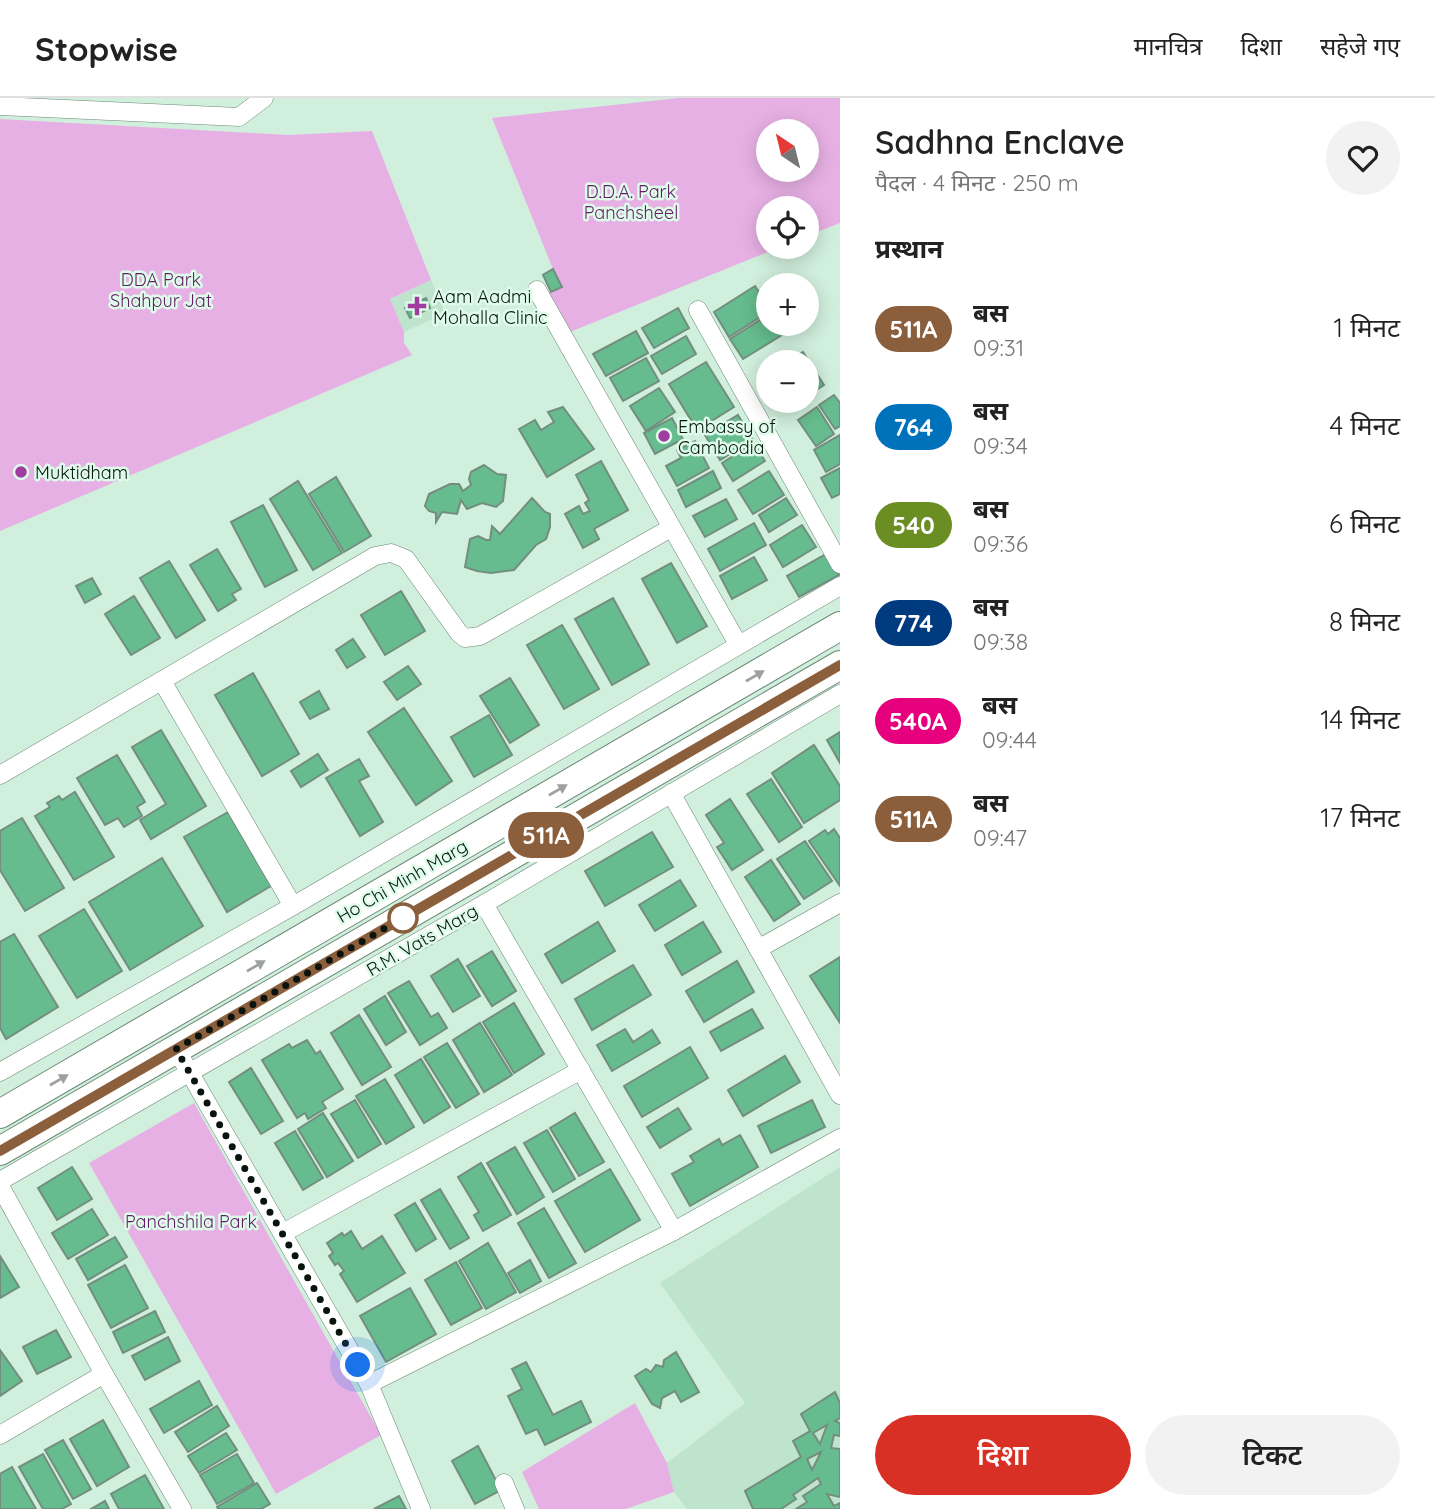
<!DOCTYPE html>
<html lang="hi">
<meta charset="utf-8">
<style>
:root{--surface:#fff;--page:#f2f2f2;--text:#222;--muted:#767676;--line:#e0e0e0;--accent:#d93025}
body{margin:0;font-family:Quicksand,"Noto Sans Devanagari",sans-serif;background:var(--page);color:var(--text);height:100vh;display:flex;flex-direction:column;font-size:26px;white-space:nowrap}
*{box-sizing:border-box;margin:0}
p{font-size:23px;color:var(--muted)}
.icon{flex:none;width:38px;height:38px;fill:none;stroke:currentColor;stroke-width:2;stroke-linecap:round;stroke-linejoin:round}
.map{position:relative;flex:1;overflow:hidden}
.sheet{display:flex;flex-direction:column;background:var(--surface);width:595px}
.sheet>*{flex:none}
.badge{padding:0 14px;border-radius:23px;font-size:24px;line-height:46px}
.needle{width:46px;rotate:325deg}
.buttons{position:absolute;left:756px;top:21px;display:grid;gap:14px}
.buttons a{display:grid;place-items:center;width:63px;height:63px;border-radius:50%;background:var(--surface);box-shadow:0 4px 18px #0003;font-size:35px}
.you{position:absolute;width:35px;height:35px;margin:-18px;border:5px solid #fff;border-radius:50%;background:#1a73e8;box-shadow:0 0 0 10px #1a73e833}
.map>.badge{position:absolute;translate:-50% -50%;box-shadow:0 0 0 4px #fff}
h2{padding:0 35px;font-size:26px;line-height:63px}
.round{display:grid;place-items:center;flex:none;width:74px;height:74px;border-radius:37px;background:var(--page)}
.headline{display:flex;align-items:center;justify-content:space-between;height:119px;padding:0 35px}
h1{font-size:33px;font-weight:600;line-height:52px}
.primary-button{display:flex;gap:14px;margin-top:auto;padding:14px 35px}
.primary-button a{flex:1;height:80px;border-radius:42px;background:var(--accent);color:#fff;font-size:28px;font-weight:600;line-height:80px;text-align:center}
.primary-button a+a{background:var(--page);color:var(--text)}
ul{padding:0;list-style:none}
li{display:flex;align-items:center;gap:21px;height:98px;padding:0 35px}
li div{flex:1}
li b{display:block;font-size:26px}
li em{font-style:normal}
li .badge{min-width:77px;font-weight:700;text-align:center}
header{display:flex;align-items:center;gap:42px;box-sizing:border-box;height:98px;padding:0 35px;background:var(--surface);border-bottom:2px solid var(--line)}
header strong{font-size:33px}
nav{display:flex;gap:38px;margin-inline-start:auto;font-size:24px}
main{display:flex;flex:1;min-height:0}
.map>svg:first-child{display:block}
.built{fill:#bfe4cd}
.green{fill:#e7b0e4;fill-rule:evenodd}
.building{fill:#66bc8e;stroke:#738e7e;stroke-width:2;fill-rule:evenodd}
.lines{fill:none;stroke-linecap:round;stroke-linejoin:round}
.minor-casing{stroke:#6c8877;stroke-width:19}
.primary-casing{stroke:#6c8877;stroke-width:30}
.minor{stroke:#fff;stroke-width:18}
.primary{stroke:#fff;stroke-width:28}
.oneway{fill:#9da19f}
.line-casing{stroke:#fff;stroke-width:16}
.line{stroke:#8b5e3c;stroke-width:10}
.walk{stroke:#0a140e;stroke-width:7;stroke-dasharray:0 12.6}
.poi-dot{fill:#a03ba0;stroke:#defcea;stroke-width:2.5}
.stop-dot{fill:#fff;stroke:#8b5e3c;stroke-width:3.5}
.labels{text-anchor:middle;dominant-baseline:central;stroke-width:5;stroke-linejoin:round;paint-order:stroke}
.park-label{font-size:18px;fill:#641c64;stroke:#defcea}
.poi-label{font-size:18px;fill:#0a140e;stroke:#defcea;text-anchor:start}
.street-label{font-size:18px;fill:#0a140e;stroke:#defcea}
</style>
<header>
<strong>Stopwise</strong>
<nav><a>मानचित्र</a><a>दिशा</a><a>सहेजे गए</a></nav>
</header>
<main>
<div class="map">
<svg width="840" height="1411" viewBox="0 0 840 1411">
<rect width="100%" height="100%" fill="#d1efdd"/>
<g class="built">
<polygon points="431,182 445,215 404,234 390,201"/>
<polygon points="840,1069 840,1411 687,1411 674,1394 667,1365 745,1305 660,1185"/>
</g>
<g class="green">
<path d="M679,0h161v125l-33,13v-28h-39v39h12l-210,85 -23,-37 4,-3 -8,-17 10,-6 -61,-151zM768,33h39v39h-39z"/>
<polygon points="0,21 288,37 372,33 431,182 390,201 404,234 404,245 412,257 0,433"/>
<polygon points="194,1005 381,1337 276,1396 89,1065"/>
<polygon points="635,1305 667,1365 674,1394 626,1411 539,1411 522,1374"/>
</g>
<g class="building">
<polygon points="553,171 562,189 551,194 543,177"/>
<polygon points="755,188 768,208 768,214 729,239 714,214"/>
<polygon points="426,200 430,210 410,220 405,210"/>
<polygon points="678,210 689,230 654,250 642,230"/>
<polygon points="768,217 768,226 775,226 782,237 743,261 730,241"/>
<polygon points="636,233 648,255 606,278 593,256"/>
<polygon points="686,238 696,256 662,276 651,258"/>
<polygon points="803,254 824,287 807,298 807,264 788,264"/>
<polygon points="646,260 659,283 623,303 610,280"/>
<polygon points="706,264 734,309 697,332 669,286"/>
<polygon points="659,290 675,314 646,333 630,308"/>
<polygon points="834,297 840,305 840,328 835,331 819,307"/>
<polygon points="780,303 800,303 786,312"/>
<polygon points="563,309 594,351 547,379 519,331 535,322 541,332 554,324 548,314"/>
<polygon points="817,309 834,336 816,348 798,322"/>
<polygon points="738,317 753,342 720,362 705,337"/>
<polygon points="672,320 683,341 655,356 644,335"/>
<polygon points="840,337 840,366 826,374 814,352"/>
<polygon points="695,343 709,370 677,388 666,368 681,360 677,352"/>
<polygon points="754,345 765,363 733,383 722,365"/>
<polygon points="601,363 628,412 594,431 599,441 583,450 565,416 579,408 583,416 590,413 585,405 589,402 576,377"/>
<polygon points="484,367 497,376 506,377 503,403 496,409 482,405 467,411 461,402 457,416 442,414 436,424 436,415 429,413 425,408 429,396 450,386 459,386 463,393 471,387 469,381 471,374"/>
<polygon points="840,370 840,396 832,400 821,380"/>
<polygon points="713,373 721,390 686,409 678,392"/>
<polygon points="769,373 784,397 753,416 738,392"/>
<polygon points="336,379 371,438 344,454 309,396"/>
<polygon points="298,383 342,455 313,472 270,401"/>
<polygon points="532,400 545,414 550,416 550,429 546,441 536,447 514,472 491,475 477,473 465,469 470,441 478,438 486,442 490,442 492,428 500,436"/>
<polygon points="786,400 797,417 769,434 759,417"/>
<polygon points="726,401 737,421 705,439 693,418"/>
<polygon points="263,407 297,472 265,489 231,424"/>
<polygon points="754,425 766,447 720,473 708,451"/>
<polygon points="802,427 816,449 783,469 770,447"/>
<polygon points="217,451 241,491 232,496 236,502 218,513 190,467"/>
<polygon points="828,455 839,477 799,499 787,478"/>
<polygon points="754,459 767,482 732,501 720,478"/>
<polygon points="169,463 205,522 176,540 140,480"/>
<polygon points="671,465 707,528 677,545 642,481"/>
<polygon points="92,480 101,496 85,505 76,488"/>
<polygon points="401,493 425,533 385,557 361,517"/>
<polygon points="134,498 160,540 131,557 105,516"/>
<polygon points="613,500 649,566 612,587 575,521"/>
<polygon points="562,527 599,591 564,611 527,547"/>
<polygon points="353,541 365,559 347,570 336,552"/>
<polygon points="408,568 421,586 397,602 384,584"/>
<polygon points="253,575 299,656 262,678 215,597"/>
<polygon points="510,580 539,627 510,645 480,598"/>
<polygon points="319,593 329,611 310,621 300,604"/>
<polygon points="404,610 452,683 416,707 368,634"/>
<polygon points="489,617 512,657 474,679 451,639"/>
<polygon points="161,632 206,708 151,741 140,722 166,706 132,649"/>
<polygon points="840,634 840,665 827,642"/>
<polygon points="814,647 840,688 840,702 804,725 772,675"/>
<polygon points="318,656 328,672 301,689 291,673"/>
<polygon points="117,657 145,704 137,709 142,718 124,729 118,720 105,727 77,680"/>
<polygon points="359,661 369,678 359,683 383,724 360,738 326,680"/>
<polygon points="771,681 802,729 779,744 747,696"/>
<polygon points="75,694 114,759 74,782 35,718 50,709 47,705 59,698 62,702"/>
<polygon points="730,701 763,752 732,772 717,749 724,745 706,717"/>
<polygon points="228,714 271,788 227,814 184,739"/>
<polygon points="22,720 64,790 25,813 0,772 0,733"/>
<polygon points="834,731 840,740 840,788 809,743 825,732 828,736"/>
<polygon points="652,734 673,769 605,808 585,773"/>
<polygon points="805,743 832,783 804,801 777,761"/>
<polygon points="162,760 203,828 130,872 89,804"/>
<polygon points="771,762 800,806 774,823 745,779"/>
<polygon points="680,782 696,808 655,833 639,807"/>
<polygon points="84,811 122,873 77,900 39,838"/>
<polygon points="598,824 615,853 562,885 545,856"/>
<polygon points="703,824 721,854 682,877 665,847"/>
<polygon points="14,836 58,909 6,941 0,930 0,844"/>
<polygon points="492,853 516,893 492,908 467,868"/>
<polygon points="840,859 840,925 810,878"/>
<polygon points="458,861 480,898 453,914 431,878"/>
<polygon points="737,863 754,894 704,924 686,893"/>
<polygon points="633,867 651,897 592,932 575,901"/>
<polygon points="409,883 431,919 438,915 447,930 420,947 388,895"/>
<polygon points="385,898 406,934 386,947 364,911"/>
<polygon points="514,905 544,956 514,975 483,924"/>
<polygon points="752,911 763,930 721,953 710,934"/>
<polygon points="359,917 391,969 362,987 331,935"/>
<polygon points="480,925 512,977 484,994 453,942"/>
<polygon points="625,931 633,944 652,932 660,945 612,973 597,947"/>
<polygon points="307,942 316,956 320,953 343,991 322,1004 326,1010 308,1021 305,1015 297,1020 262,962 289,946 292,950"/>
<polygon points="447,945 479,996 456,1010 424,959"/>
<polygon points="690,949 708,980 642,1019 624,988"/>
<polygon points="785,958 800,984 743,1018 728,992"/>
<polygon points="421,961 450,1009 424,1025 395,977"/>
<polygon points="251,970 283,1023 261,1036 229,984"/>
<polygon points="385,981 414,1029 386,1046 356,998"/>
<polygon points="355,1002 381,1046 358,1060 331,1016"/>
<polygon points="812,1002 825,1029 771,1055 758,1028"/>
<polygon points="678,1010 691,1031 660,1050 647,1029"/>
<polygon points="323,1015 353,1063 327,1079 298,1031"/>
<polygon points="575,1015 604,1064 579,1078 550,1030"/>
<polygon points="547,1032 575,1081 553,1094 524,1045"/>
<polygon points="295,1033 323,1080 303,1092 275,1045"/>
<polygon points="740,1037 758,1069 690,1108 672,1076 694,1064 690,1058 719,1041 722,1047"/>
<polygon points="515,1049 544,1099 517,1116 487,1065"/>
<polygon points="481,1065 511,1117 483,1133 474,1117 479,1114 458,1079"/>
<polygon points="72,1069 92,1101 57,1122 38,1090"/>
<polygon points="610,1071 640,1122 585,1154 555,1103"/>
<polygon points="440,1091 469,1140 450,1151 421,1102"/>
<polygon points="415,1105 436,1141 416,1153 395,1117"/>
<polygon points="544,1110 576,1165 549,1180 518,1125"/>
<polygon points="92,1111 108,1137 68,1161 52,1135"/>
<polygon points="351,1133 362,1151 382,1138 405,1175 357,1204 340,1176 344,1173 338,1165 335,1167 329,1158 333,1155 327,1145 342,1135 344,1138"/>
<polygon points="115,1139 127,1159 88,1182 76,1161"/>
<polygon points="488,1145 516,1194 486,1211 459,1163"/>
<polygon points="0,1158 19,1189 0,1200"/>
<polygon points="530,1162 541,1183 520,1195 508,1175"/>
<polygon points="456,1164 482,1210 451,1227 425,1182"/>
<polygon points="125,1167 148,1210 111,1230 88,1187"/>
<polygon points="410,1190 436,1236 386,1264 360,1218"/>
<polygon points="155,1213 165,1234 123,1255 113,1234"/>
<polygon points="56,1232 71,1259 37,1276 23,1249"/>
<polygon points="168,1239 180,1263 145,1282 132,1258"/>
<polygon points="0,1252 22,1283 0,1298"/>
<polygon points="676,1254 699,1294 681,1304 675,1293 662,1300 660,1310 652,1306 635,1278 646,1271 651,1274 656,1267 663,1269 664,1262"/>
<polygon points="526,1264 553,1317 581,1303 591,1324 545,1347 537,1331 526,1336 508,1298 522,1291 512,1271"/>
<polygon points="199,1283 212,1307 164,1335 150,1311"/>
<path d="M835,1294l5,11v15l-5,3 5,2v13l-6,-1 -3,13 9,1v48l-13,-3 7,12 6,-3v6h-44l11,-7 -4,-6 18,-12 -3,-6 -25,17 3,4 -15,10h-28l-8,-18 56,-34 -8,-16 17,-10 -9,-17zM827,1327l-7,19 -7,-11zM821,1354l-9,18 -5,-11z"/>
<polygon points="217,1308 229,1328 188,1354 175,1334"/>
<polygon points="103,1322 129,1369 97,1388 70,1341"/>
<polygon points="226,1335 237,1352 199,1375 188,1358"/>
<polygon points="63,1342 91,1391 73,1401 45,1352"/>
<polygon points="478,1348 501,1392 475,1406 452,1363"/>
<polygon points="43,1356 71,1406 62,1411 43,1411 19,1369"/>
<polygon points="237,1356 254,1385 217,1406 200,1377"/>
<polygon points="12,1369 36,1411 0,1411 0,1376"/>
<polygon points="145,1377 164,1411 119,1411 111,1396"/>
<polygon points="257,1385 270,1406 261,1411 218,1411 217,1409"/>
<polygon points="399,1398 406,1411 374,1411"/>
<polygon points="105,1403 109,1411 91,1411"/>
</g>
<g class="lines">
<defs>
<g id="minor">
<polyline points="0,8 239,19 264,0"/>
<polyline points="537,192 738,546"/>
<polyline points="698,212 840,466"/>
<polyline points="162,583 293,808"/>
<polyline points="0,677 375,458 391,455 406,461 459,535 465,540 480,538 671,430"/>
<polyline points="671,695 840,997"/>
<polyline points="484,806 674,1133"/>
<polyline points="758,851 840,805"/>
<polyline points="176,951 369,1286 421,1411"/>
<polyline points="0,974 293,808 840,488"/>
<polyline points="0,1083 484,806 840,596"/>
<polyline points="0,1088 104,1276 0,1337"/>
<polyline points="283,1135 581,972"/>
<polyline points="104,1276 182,1411"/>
<polyline points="369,1286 674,1133 840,1040"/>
<polyline points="504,1385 515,1411"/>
</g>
<g id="primary">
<polyline points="0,1016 840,528"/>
<polyline points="0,1053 840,567"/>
</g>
</defs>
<use href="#minor" class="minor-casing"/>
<use href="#primary" class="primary-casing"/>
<use href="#minor" class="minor"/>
<use href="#primary" class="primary"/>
</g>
<defs><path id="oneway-solid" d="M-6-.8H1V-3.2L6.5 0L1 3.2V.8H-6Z" transform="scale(1.75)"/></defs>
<g class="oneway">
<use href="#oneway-solid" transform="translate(755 578) rotate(-30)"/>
<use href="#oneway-solid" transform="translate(558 692) rotate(-30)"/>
<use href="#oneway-solid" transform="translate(256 868) rotate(-30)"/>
<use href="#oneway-solid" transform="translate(59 982) rotate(-30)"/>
</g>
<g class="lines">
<defs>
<polyline id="line" points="0,1053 840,567"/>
</defs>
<use href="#line" class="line-casing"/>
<use href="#line" class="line"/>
<polyline class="walk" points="358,1267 176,951 413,814 403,820"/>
</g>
<g class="poi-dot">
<path d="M413.5 197.5h7v7h7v7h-7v7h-7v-7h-7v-7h7z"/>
<circle cx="664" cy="338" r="7"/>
<circle cx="21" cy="374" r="7"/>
</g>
<circle class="stop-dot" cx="403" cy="820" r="14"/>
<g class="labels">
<g class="park-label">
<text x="631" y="93">D.D.A. Park<tspan x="631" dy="21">Panchsheel</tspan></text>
<text x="161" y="181">DDA Park<tspan x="161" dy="21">Shahpur Jat</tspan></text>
<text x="191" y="1123">Panchshila Park</text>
</g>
<g class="poi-label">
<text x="433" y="198">Aam Aadmi<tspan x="433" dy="21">Mohalla Clinic</tspan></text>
<text x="678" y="328">Embassy of<tspan x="678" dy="21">Cambodia</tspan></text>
<text x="35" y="374">Muktidham</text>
</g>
<g class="street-label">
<text transform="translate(402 783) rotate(-30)">Ho Chi Minh Marg</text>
<text transform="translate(422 842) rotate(-30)">R.M. Vats Marg</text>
</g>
</g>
</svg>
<div class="buttons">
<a><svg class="needle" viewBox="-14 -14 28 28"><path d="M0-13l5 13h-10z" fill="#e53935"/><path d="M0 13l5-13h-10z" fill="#767676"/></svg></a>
<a><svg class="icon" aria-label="locate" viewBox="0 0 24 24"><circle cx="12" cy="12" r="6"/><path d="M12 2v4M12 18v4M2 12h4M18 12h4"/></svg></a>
<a>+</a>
<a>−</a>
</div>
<div class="you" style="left:358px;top:1267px"></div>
<b class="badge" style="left:546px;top:737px;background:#8b5e3c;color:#fff">511A</b>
</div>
<section class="sheet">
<div class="headline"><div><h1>Sadhna Enclave</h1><p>पैदल · 4 मिनट · 250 m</p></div><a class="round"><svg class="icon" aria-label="heart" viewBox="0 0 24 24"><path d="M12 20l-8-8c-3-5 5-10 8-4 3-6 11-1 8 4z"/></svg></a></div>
<h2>प्रस्थान</h2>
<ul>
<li><span class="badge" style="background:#8b5e3c;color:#fff">511A</span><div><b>बस</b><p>09:31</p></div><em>1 मिनट</em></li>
<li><span class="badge" style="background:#0072bc;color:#fff">764</span><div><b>बस</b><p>09:34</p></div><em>4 मिनट</em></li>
<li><span class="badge" style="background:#6b8e23;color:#fff">540</span><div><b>बस</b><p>09:36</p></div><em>6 मिनट</em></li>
<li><span class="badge" style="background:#003b80;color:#fff">774</span><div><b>बस</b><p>09:38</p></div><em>8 मिनट</em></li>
<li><span class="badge" style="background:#e6007e;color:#fff">540A</span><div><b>बस</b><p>09:44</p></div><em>14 मिनट</em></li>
<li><span class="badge" style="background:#8b5e3c;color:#fff">511A</span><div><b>बस</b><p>09:47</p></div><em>17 मिनट</em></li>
</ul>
<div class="primary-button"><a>दिशा</a><a>टिकट</a></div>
</section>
</main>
